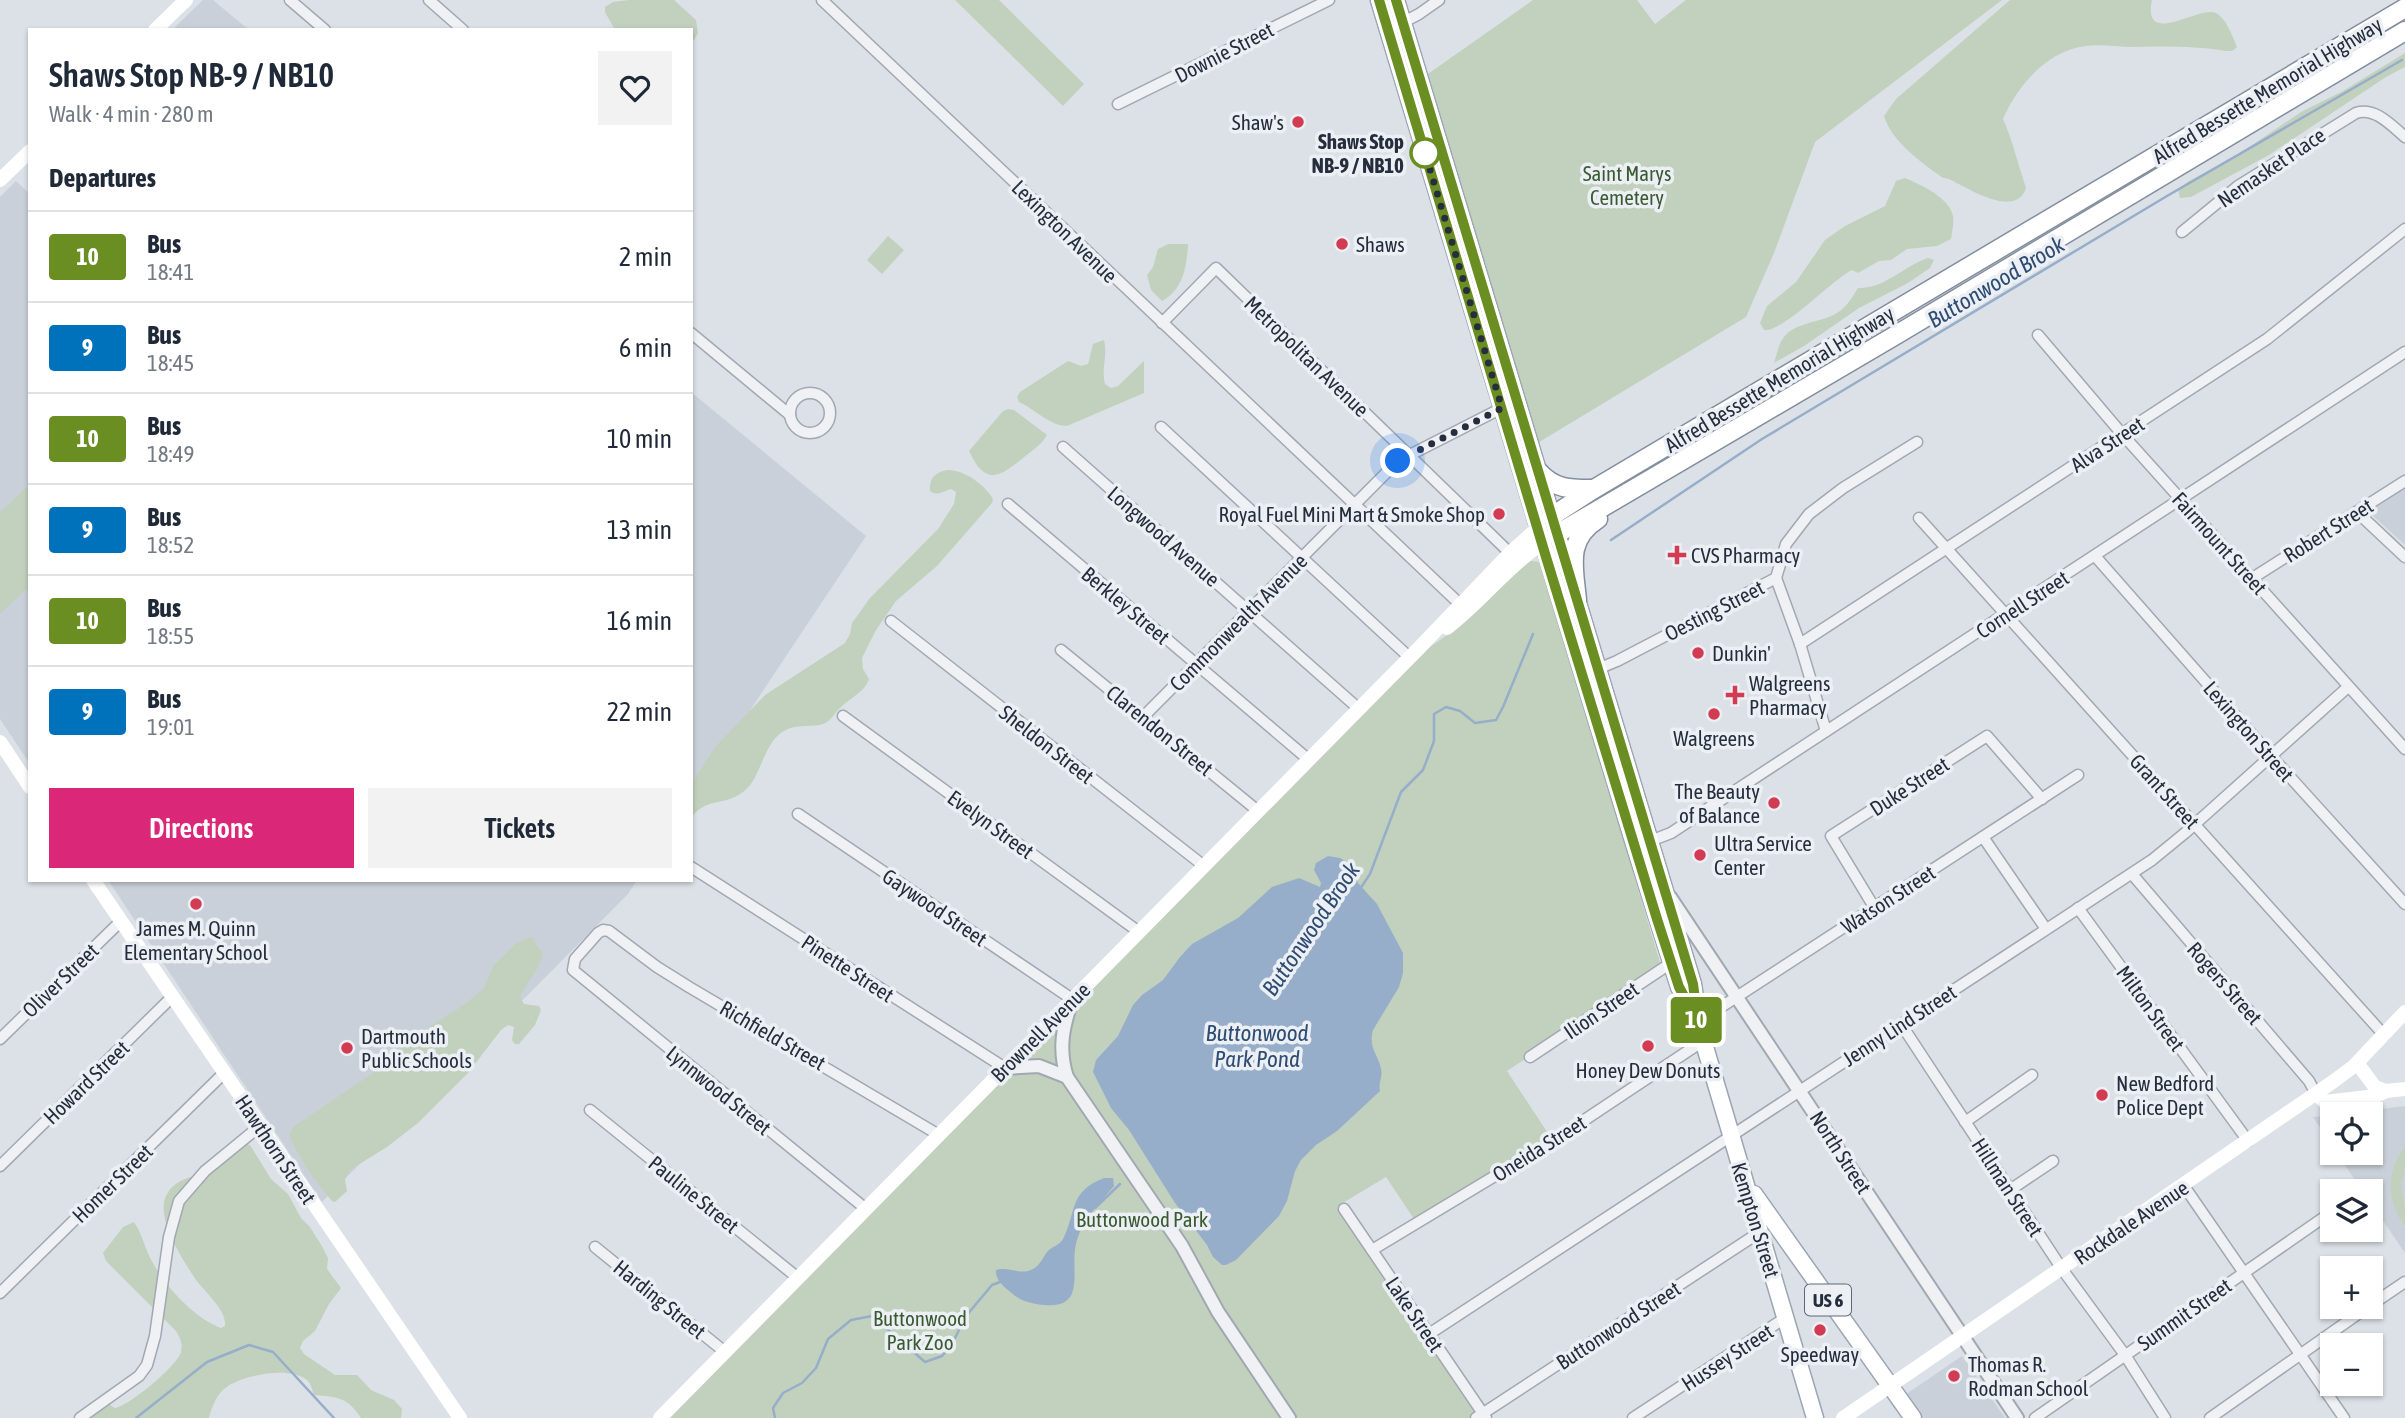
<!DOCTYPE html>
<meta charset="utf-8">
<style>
:root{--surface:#fff;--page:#f2f2f3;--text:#1f2937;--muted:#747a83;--line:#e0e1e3;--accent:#db2777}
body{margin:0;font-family:"Asap Condensed",sans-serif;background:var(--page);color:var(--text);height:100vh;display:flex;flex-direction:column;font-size:26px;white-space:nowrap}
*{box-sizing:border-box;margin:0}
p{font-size:23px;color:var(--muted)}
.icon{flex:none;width:38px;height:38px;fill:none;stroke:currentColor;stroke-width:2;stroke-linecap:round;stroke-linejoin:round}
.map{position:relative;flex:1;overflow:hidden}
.drawer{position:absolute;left:28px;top:28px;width:665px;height:854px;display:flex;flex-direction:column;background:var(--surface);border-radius:0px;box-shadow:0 2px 5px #0004}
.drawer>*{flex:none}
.badge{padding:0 14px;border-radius:5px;font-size:24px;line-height:46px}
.controls{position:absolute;left:2320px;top:1102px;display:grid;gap:14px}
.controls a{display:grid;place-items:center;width:63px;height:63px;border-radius:0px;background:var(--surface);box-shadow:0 2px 5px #0004;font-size:35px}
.you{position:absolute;width:35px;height:35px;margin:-18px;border:5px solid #fff;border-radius:50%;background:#1a73e8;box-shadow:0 0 0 10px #1a73e833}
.map>.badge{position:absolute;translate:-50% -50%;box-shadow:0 0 0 4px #fff}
h2{padding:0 21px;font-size:26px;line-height:63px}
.round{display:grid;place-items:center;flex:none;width:74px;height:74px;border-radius:0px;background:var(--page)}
.head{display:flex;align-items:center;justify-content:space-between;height:119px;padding:0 21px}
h1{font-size:33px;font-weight:600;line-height:52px}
.button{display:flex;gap:14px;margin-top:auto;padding:14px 21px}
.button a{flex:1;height:80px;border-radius:0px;background:var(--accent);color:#fff;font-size:28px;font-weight:600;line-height:80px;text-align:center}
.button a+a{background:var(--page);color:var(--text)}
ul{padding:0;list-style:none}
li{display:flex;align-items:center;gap:21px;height:91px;padding:0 21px;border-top:2px solid var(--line)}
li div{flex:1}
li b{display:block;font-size:26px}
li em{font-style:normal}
li .badge{min-width:77px;font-weight:700;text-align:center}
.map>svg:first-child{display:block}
.built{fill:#cad0d9}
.green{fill:#c2d1bd}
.water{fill:#96aec9}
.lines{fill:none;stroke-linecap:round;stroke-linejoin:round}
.stream{stroke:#96aec9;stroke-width:2.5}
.minor-casing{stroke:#a2a8b1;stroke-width:13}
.tertiary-casing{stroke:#a2a8b1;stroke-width:16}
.primary-casing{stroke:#9ba5b3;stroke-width:19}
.motorway-casing{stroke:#838e9e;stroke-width:21}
.minor{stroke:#eff1f5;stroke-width:10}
.tertiary{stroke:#eff1f5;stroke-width:12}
.secondary{stroke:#fff;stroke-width:14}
.primary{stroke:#fff;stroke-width:16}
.motorway{stroke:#fff;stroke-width:18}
.line-casing{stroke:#fff;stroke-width:16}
.line{stroke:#6b8e23;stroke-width:10}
.walk{stroke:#262e3e;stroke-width:7;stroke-dasharray:0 12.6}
.poi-dot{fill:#d23b52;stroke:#ecf0f5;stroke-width:2.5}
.stop-dot{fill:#fff;stroke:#6b8e23;stroke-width:3.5}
.labels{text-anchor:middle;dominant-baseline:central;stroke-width:7;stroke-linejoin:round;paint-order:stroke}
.shield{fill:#ecf0f5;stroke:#616875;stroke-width:2}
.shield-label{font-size:19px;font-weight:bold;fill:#262e3e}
.street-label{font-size:21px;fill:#262e3e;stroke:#ecf0f5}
.poi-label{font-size:21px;fill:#262e3e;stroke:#ecf0f5;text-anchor:start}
.stop-label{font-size:21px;font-weight:bold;fill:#262e3e;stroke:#ecf0f5;text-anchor:end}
.park-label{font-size:21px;fill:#3a5a32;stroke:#ecf0f5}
.water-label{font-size:23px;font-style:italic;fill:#2f4d73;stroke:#ecf0f5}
</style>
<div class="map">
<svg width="2405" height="1418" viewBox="0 0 2405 1418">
<rect width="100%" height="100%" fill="#dce1e7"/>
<g class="built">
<polygon points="203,0 213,0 249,30 172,30"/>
<polygon points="16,181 30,194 30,764 0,719 0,197"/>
<polygon points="691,392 866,536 691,799"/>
<polygon points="2405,488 2405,545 2369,512"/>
<polygon points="108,880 637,880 628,894 322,1202"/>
<polygon points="2405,1106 2405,1253 2371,1203 2371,1192 2363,1192 2337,1153 2371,1153 2371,1115 2334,1115"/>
<polygon points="2333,1115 2333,1147 2313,1117"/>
<polygon points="1962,1356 2005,1418 1920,1418 1905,1395"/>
</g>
<g class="green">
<polygon points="629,0 674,0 696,20 698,33 691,45 691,30 615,30 605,12 605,7 613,2"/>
<polygon points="955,0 999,0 1084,84 1063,106"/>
<polygon points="1533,0 1637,0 1655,24 1686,0 2002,0 1815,142 1774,253 1746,317 1536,444 1425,76"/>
<path d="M2010,0h142c-10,49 47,5 64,13 10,5 17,24 21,34l-5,4h-7c-26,-5 -65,-5 -92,-4 -16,0 -32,-3 -48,-1 -38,5 -68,40 -82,73 10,22 15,46 23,69 -10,32 -60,-1 -77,-9 -6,-2 -6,0 -10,-4 -20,-14 -48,-35 -55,-59l12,-17z"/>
<polygon points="2405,53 2405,67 2386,77 2269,155 2191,197 2180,198 2178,189 2189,181 2239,154 2301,112 2343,91"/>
<path d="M1905,178c16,7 44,19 48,38 1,7 -1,16 -2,23l-14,7 -30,3 -16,11 -12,1 -21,12 -6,-3c-20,10 -70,63 -88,60l-4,-7 7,-17 29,-24 29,-42 20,-14 40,-20 11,-25z"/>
<polygon points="888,236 904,250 882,274 867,260"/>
<path d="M1168,244h20c-1,22 -5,46 -26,57l-11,-11 -4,-15 6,-8 5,-18z"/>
<path d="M1928,258l6,2 -4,8 -22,15 -49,25 -55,38 -30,17c3,-8 4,-19 10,-26 12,-16 40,-14 56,-26 8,-6 13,-15 18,-23 27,1 45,-22 70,-30z"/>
<path d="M1104,340c4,15 -3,29 1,44l6,4 7,-2 26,-25v32l-77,33c-17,0 -32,-17 -48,-24l-2,-5 3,-5 48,-31 13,5 7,-2 5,-20z"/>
<path d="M1008,409l6,1 33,25c-5,9 -15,16 -24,23 -24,20 -38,28 -54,-7l34,-40z"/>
<path d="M948,470c17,0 37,15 45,29l-1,4 -55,63 -41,35 -20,29 -14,28 1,11 6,10c-2,5 -2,5 -5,9 -7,8 -18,13 -25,21 -5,5 -9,13 -16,15 -14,4 -29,-1 -42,9 -19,14 -20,46 -38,59 -20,15 -33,4 -52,25v-33l25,-38 49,-51 80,-52 5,-9 2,-11 18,-25 68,-69 16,-25 2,-12 -5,-3c-7,2 -14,8 -21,2 -1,-13 5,-19 18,-21z"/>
<polygon points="30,484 30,586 0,614 0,512"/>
<polygon points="1531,561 1540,562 1662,969 1507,1071 1553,1141 1416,1222 1386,1177 1341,1204 1481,1418 668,1418 1415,661 1430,647 1461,625 1522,567"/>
<path d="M529,937l3,1 11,16c-2,13 -17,30 -23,43l4,7 15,2 2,4 -6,15 -16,19h-4l-3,-4 2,-13 -6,-2 -7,5 -33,43 -50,50 -31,24 -37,23 -5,9 2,12 -12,11 -3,-1c-17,-20 -33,-42 -43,-66l4,-8 77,-52 51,-43 44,-28 18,-15 11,-24 21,-21z"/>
<path d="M245,1143l5,2 21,34 17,15 13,24 9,9 13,21 5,10 -1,11 14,19 -12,16 -14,27 -12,10 -3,7 4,6 31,21h22l14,15 23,10 8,9 -1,9h-40c-14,-21 -23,-21 -47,-23 -2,-6 -3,-11 -7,-15 -18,-14 -61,-5 -79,6 -11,7 -16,20 -19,32h-126l22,-16 10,6c14,-2 62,-42 66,-56 2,-9 -1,-14 -5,-21l-70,-70 -3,-8 20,-26 11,-5c9,13 11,28 19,41 14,25 41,55 68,65l4,-2c2,-17 -22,-35 -31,-49 -12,-19 -40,-61 -27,-83 12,-21 37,-16 55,-29 8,-6 16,-15 23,-22z"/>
<path d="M2405,1146v21l-4,18 4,23v18c-19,-25 -19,-55 0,-80z"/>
</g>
<g class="water">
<path d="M1328,856l12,2 7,4 11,21 19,21 26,49v20l-4,14 -26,43c-5,19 5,23 8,39 2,8 -3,14 -1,22l-43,40 -21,14 -15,15 -6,11 -8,30 -8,15 -43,44 -10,5h-4l-9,-8 -6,-12 -32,-42 -46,-73 -18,-22 -18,-36 3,-12 22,-24 15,-31 9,-10 21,-15 17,-23 12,-13 46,-26 34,-31 27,-9 21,9 1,-4 -7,-13 2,-7z"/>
<path d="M1104,1178h9l1,8c-14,17 -31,33 -37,54 -9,26 12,69 -32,65 -11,-1 -22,-3 -31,-10 -8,-7 -19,-14 -18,-25 13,-4 24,6 37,-1 6,-3 10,-11 14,-17 5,-6 12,-6 16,-13 14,-27 5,-47 41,-61z"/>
</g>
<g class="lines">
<g class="stream">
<polyline points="1611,540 1762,439 2167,196 2402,60"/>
<polyline points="1360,889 1370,874 1401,792 1423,770 1434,741 1434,714 1446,707 1460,711 1475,723 1496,720 1503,707 1533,634"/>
<polyline points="1095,1208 1120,1184"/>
<polyline points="136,1418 207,1362 249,1345 273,1352 334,1418"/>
<polyline points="775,1418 773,1408 783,1393 802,1383 816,1368 828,1339 851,1320 872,1316 925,1362 942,1356 951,1346 966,1316 992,1285 1000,1282"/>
</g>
<defs>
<g id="minor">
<polyline points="290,0 325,30"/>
<polyline points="429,0 463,30"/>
<polyline points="822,0 1464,608"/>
<polyline points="1398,25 1419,14 1439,0"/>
<polyline points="1118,104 1329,0"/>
<path d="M2182,232l56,-46 118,-73c19,-6 35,12 49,24"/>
<polyline points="1162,323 1216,268 1514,557"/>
<polyline points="691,333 790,415"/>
<polyline points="2038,335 2122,434 2405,749"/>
<circle cx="810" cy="413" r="20"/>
<polyline points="1161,427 1409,657"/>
<polyline points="1063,447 1359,709"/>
<polyline points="1008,504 1309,760"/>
<polyline points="2357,512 2405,557"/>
<polyline points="1919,518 2384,1035"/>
<polyline points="2095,556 2271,756 2405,904"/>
<polyline points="1776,578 1800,644 1826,731"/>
<polyline points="2251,579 2405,481"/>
<polyline points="891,621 1204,866"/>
<polyline points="1800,644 2267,339 2405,229"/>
<polyline points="1061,650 1258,811"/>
<polyline points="1593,671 1617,661 1776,578 1786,544 1809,514 1843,488 1917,442"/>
<polyline points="843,716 1139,932"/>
<polyline points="1143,717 1398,461 1502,408"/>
<polyline points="798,814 1072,999"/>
<polyline points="1983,837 2046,929"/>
<polyline points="1645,843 1671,833 1721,800 2405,352"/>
<polyline points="691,867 1005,1068"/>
<polyline points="2132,874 2309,1081 2316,1094"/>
<polyline points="1874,907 1831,836 1987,736 2042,799"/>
<polyline points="2078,908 2248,1141"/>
<polyline points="1698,1022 2078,775"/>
<polyline points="1901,1024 2062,1269 2125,1355 2165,1418"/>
<polyline points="0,1039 121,921"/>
<polyline points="1530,1057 1671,963"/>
<polyline points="590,1110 798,1278"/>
<polyline points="1965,1122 2032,1075"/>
<polyline points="0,1166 172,997"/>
<polyline points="2184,1186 2344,1418"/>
<polyline points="2010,1190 2053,1161"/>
<polyline points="2360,1192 2361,1191"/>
<polyline points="866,1209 573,970 575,959 598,933 603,930 609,931 657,967 689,987 939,1135"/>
<polyline points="1344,1209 1486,1418"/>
<polyline points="595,1247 725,1352"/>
<polyline points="1372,1250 1553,1141 1703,1041"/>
<polyline points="0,1293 224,1073"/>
<polyline points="2371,1305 2405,1282"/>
<polyline points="1429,1334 2152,860 2185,833 2348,687"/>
<polyline points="80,1418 139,1376 147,1365 155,1336 169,1237 179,1201 205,1171 260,1126"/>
<polyline points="1476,1418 1760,1232"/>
<polyline points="1633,1418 1785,1318"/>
<polyline points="2035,1418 2333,1211"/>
<polyline points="2210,1418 2368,1307"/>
</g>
<g id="tertiary">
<polyline points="1670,897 2017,1418"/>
<path d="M1072,1000c-9,27 -14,49 -5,77l115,169 36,66 71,106"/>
<polyline points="1005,1068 1039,1066 1067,1077"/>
</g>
<g id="primary">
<polyline points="1379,0 1635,847 1679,987 1693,1014"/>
<polyline points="1396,0 1693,984 1700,1030 1815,1418"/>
<polyline points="1754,1194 1913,1418"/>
</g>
<g id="motorway">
<path d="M1539,472c16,18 33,17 55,17"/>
<polyline points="1552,516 1594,489 2405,8"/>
<polyline points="1557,534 1896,335 2405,31"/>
<path d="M1577,600c-3,-33 -12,-60 21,-81"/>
</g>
</defs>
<use href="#minor" class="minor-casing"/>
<use href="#tertiary" class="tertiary-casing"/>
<use href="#primary" class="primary-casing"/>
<use href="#motorway" class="motorway-casing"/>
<use href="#minor" class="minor"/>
<use href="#tertiary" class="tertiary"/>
<g class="secondary">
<polyline points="155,30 186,0"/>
<polyline points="0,180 30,151"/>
<path d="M1447,628c34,-26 60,-61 95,-85"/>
<polyline points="0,742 30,787"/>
<polyline points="93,880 460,1418"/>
<polyline points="2357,1063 2375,1087 2386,1091"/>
<polyline points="2316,1094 2325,1102 2376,1096 2386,1091 2405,1089"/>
<polyline points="660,1418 1420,647 1510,553 1538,528"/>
<polyline points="1843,1418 2334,1081 2354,1066 2405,1012"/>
</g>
<use href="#primary" class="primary"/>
<use href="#motorway" class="motorway"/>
</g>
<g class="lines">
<defs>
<polyline id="line" points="1379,0 1546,557 1657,919 1679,987 1698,1022 1693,984 1396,0"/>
</defs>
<use href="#line" class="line-casing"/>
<use href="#line" class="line"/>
<polyline class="walk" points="1398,461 1502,408 1425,153"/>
</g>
<g class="poi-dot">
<circle cx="1298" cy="122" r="7"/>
<circle cx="1342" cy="244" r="7"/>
<circle cx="1499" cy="514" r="7"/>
<path d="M1673.5 544.5h7v7h7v7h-7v7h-7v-7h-7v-7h7z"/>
<circle cx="1698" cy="653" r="7"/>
<path d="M1731.5 684.5h7v7h7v7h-7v7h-7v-7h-7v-7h7z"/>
<circle cx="1714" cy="714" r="7"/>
<circle cx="1774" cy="803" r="7"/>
<circle cx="1700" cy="855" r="7"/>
<circle cx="196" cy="904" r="7"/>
<circle cx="1648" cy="1046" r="7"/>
<circle cx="347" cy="1048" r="7"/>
<circle cx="2102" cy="1095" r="7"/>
<circle cx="1820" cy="1330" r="7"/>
<circle cx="1954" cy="1376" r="7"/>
</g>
<circle class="stop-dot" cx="1425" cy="153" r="14"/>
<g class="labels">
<rect class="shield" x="1805" y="1284.5" width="46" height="31" rx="5"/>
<g class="shield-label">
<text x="1828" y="1300">US 6</text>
</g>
<g class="street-label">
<text transform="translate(1224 52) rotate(-27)">Downie Street</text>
<text transform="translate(2267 90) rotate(-31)">Alfred Bessette Memorial Highway</text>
<text transform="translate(2271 167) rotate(-34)">Nemasket Place</text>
<text transform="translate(1065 231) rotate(44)">Lexington Avenue</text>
<text transform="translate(1307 356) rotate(44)">Metropolitan Avenue</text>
<text transform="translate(1779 379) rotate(-31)">Alfred Bessette Memorial Highway</text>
<text transform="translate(2107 444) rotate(-33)">Alva Street</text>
<text transform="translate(2328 530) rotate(-32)">Robert Street</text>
<text transform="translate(1164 536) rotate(41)">Longwood Avenue</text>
<text transform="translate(2220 543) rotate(48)">Fairmount Street</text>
<text transform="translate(2022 604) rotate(-33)">Cornell Street</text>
<text transform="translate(1126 605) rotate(40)">Berkley Street</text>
<text transform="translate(1714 610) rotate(-27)">Oesting Street</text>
<text transform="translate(1238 622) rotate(-45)">Commonwealth Avenue</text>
<text transform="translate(1160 730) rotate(39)">Clarendon Street</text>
<text transform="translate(2249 731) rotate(49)">Lexington Street</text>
<text transform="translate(1047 744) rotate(38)">Sheldon Street</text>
<text transform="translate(1909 786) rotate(-33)">Duke Street</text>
<text transform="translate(2165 791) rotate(48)">Grant Street</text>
<text transform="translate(991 824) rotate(36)">Evelyn Street</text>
<text transform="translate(1888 899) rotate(-33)">Watson Street</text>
<text transform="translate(935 907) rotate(34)">Gaywood Street</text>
<text transform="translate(848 968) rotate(33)">Pinette Street</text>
<text transform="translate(60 980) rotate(-44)">Oliver Street</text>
<text transform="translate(2225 983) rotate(49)">Rogers Street</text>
<text transform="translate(2151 1008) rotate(54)">Milton Street</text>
<text transform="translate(1601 1010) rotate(-34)">Ilion Street</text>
<text transform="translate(1899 1025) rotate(-33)">Jenny Lind Street</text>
<text transform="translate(1040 1032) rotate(-45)">Brownell Avenue</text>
<text transform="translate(773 1035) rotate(30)">Richfield Street</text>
<text transform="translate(86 1082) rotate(-44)">Howard Street</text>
<text transform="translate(719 1090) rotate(39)">Lynnwood Street</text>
<text transform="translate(1539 1148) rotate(-32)">Oneida Street</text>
<text transform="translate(276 1149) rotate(56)">Hawthorn Street</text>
<text transform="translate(1841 1152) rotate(57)">North Street</text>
<text transform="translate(112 1183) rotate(-44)">Homer Street</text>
<text transform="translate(2008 1187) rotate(57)">Hillman Street</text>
<text transform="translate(694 1194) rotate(39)">Pauline Street</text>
<text transform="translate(1756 1220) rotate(73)">Kempton Street</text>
<text transform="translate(2131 1222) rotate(-34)">Rockdale Avenue</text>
<text transform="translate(660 1299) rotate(39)">Harding Street</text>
<text transform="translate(1415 1314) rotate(56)">Lake Street</text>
<text transform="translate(2184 1314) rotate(-35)">Summit Street</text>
<text transform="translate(1618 1325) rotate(-33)">Buttonwood Street</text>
<text transform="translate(1727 1357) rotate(-33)">Hussey Street</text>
</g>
<g class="poi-label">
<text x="1284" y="122" text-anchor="end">Shaw's</text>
<text x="1356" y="244">Shaws</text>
<text x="1485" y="514" text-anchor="end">Royal Fuel Mini Mart &amp; Smoke Shop</text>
<text x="1691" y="555">CVS Pharmacy</text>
<text x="1712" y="653">Dunkin'</text>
<text x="1749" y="683">Walgreens<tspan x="1749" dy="24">Pharmacy</tspan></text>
<text x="1714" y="738" text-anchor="middle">Walgreens</text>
<text x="1760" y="791" text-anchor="end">The Beauty<tspan x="1760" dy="24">of Balance</tspan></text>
<text x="1714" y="843">Ultra Service<tspan x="1714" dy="24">Center</tspan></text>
<text x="196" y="928" text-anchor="middle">James M. Quinn<tspan x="196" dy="24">Elementary School</tspan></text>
<text x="361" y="1036">Dartmouth<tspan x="361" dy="24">Public Schools</tspan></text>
<text x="1648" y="1070" text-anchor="middle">Honey Dew Donuts</text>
<text x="2116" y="1083">New Bedford<tspan x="2116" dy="24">Police Dept</tspan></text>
<text x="1820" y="1354" text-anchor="middle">Speedway</text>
<text x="1968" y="1364">Thomas R.<tspan x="1968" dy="24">Rodman School</tspan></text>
</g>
<g class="stop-label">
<text x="1404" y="141">Shaws Stop<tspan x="1404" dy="24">NB-9 / NB10</tspan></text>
</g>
<g class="park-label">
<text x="1627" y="173">Saint Marys<tspan x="1627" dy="24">Cemetery</tspan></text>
<text x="1142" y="1219">Buttonwood Park</text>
<text x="920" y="1318">Buttonwood<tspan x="920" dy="24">Park Zoo</tspan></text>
</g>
<g class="water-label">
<text transform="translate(1996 282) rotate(-31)">Buttonwood Brook</text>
<text transform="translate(1311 929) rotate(-56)">Buttonwood Brook</text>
<text x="1257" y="1033">Buttonwood<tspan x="1257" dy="26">Park Pond</tspan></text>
</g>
</g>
</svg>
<div class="controls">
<a><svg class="icon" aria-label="locate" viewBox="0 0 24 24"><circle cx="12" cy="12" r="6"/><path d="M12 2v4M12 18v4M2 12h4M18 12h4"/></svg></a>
<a><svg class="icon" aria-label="layers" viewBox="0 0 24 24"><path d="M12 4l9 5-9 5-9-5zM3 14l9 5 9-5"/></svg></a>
<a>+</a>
<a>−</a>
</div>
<div class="you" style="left:1398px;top:461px"></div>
<b class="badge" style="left:1696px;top:1020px;background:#6b8e23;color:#fff">10</b>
<section class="drawer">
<div class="head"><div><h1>Shaws Stop NB-9 / NB10</h1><p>Walk · 4 min · 280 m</p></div><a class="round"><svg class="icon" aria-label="heart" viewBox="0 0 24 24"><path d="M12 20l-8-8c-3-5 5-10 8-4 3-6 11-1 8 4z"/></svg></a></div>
<h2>Departures</h2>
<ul>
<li><span class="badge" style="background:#6b8e23;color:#fff">10</span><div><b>Bus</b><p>18:41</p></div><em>2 min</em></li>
<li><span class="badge" style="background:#0072bc;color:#fff">9</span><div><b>Bus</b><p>18:45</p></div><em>6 min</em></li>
<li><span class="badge" style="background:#6b8e23;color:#fff">10</span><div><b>Bus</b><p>18:49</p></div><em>10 min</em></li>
<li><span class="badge" style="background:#0072bc;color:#fff">9</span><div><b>Bus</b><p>18:52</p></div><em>13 min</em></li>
<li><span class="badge" style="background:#6b8e23;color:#fff">10</span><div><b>Bus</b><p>18:55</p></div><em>16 min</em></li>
<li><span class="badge" style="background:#0072bc;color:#fff">9</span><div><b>Bus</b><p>19:01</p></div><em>22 min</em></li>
</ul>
<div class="button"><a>Directions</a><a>Tickets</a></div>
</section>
</div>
